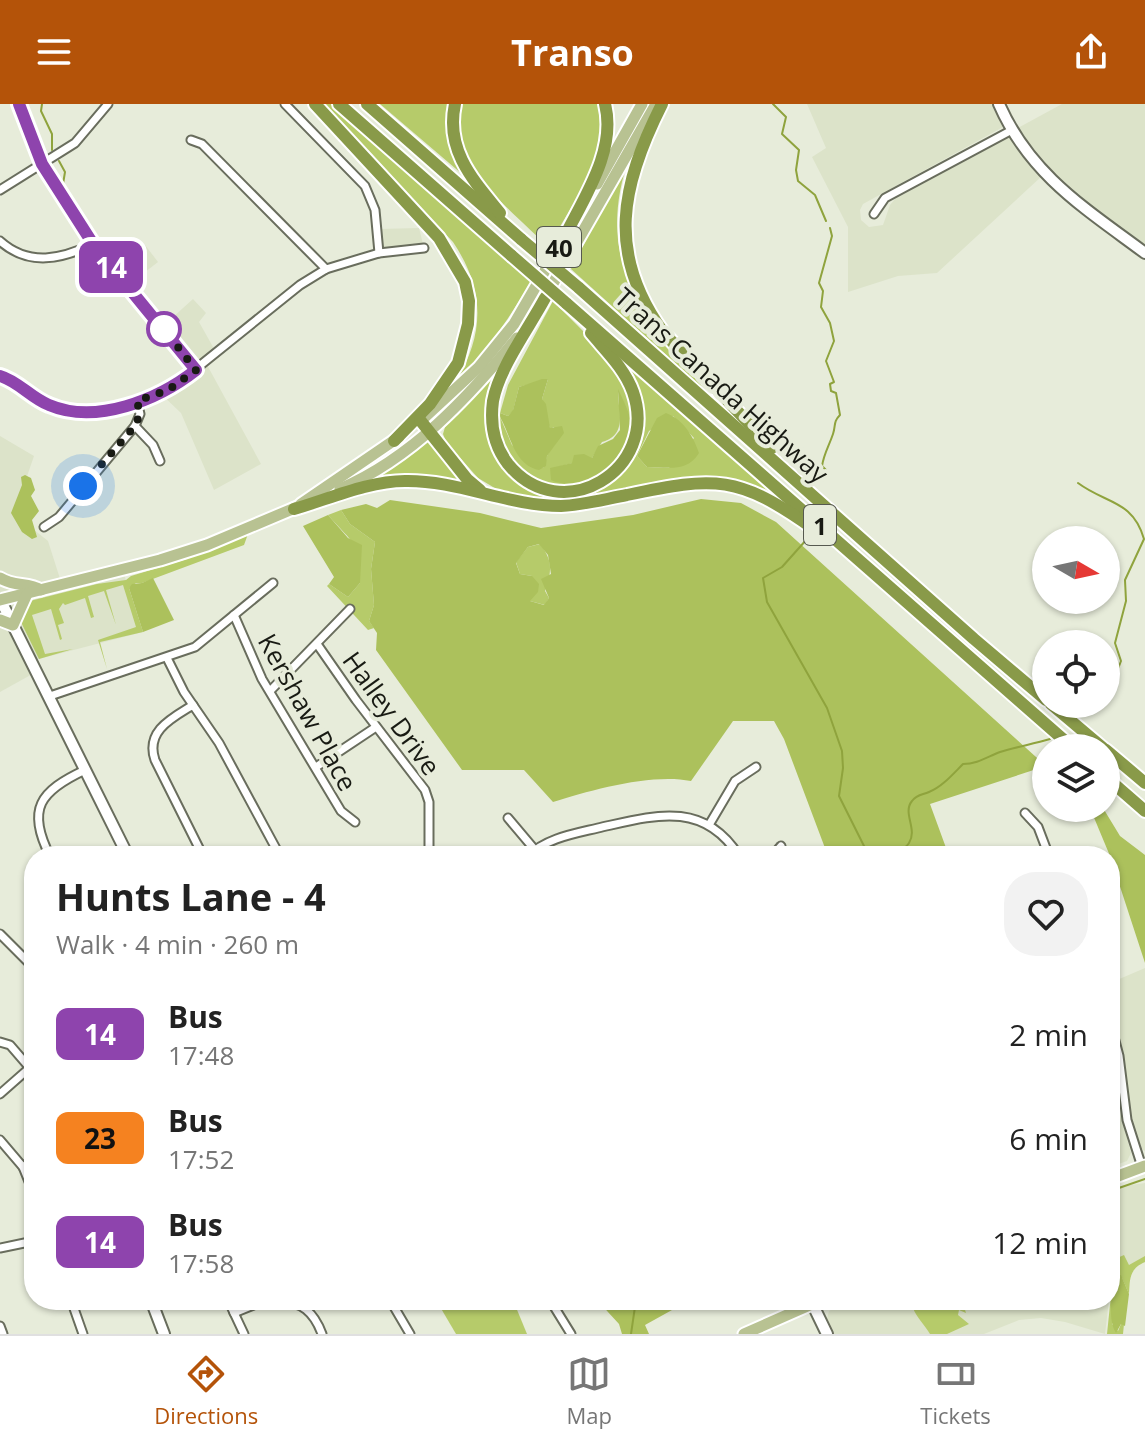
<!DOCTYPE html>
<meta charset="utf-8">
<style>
:root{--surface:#fff;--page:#f2f2f2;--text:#222;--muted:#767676;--line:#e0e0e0;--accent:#b45309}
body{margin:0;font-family:"Open Sans",sans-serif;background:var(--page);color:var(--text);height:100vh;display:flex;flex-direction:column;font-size:30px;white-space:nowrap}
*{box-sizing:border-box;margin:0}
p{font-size:26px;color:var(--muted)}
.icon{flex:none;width:44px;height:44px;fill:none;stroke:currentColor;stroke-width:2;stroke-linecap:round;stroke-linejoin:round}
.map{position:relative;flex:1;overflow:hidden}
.details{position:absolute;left:24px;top:742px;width:1096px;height:464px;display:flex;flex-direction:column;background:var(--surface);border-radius:32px;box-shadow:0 2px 6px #0004}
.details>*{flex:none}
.badge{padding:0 16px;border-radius:12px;font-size:28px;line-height:52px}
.needle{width:52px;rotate:99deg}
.buttons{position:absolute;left:1032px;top:422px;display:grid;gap:16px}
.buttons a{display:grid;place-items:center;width:88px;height:88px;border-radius:50%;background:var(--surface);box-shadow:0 2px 6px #0004;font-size:40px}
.you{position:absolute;width:40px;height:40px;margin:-20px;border:6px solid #fff;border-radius:50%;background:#1a73e8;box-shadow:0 0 0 12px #1a73e833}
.map>.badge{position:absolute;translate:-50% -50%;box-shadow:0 0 0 4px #fff}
.round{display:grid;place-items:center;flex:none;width:84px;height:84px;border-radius:32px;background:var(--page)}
.overview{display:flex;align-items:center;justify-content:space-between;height:136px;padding:0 32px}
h1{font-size:38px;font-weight:700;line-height:60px}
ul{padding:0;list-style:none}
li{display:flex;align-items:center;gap:24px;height:104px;padding:0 32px}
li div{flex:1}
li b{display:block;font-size:30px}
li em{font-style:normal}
li .badge{min-width:88px;font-weight:700;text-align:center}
header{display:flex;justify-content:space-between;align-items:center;height:104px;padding:0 32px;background:var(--accent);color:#fff;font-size:36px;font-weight:700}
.tabs{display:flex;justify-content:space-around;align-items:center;height:112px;border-top:2px solid var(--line);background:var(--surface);font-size:22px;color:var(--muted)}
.tabs a{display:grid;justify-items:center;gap:4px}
.tabs .on{color:var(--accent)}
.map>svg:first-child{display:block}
.built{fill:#dce3c9}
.green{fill:#b6cb6a;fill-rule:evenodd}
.forest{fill:#acc15c;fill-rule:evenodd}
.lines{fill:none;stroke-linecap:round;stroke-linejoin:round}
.stream{stroke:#8fa33d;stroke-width:2}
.street-casing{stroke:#696d5d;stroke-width:11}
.secondary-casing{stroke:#696d5d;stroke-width:14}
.primary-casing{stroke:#fff;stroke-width:15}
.highway-casing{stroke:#fff;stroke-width:16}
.street{stroke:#fff;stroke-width:7}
.secondary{stroke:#fff;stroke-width:10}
.primary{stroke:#b8c292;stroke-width:11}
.highway{stroke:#899a49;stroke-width:12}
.highway-bridge-casing{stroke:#fff;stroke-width:16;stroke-linecap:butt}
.highway-bridge{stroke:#899a49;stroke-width:12}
.line-casing{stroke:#fff;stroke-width:18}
.line{stroke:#8e44ad;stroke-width:12}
.walk{stroke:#181a13;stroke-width:8;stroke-dasharray:0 14.4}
.stop-dot{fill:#fff;stroke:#8e44ad;stroke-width:4}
.labels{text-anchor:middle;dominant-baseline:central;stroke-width:8;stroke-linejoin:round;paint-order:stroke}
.shield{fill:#e7ecda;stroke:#56594f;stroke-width:2}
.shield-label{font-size:24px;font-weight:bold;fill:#181a13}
.street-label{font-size:26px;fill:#181a13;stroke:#e7ecda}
</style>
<header><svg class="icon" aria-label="menu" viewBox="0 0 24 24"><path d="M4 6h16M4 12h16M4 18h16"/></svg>Transo<svg class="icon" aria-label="share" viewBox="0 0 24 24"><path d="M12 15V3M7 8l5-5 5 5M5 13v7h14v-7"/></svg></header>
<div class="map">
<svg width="1145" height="1230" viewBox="0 0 1145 1230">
<rect width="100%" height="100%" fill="#e7ecda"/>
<g class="built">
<polygon points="807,0 995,0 1003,18 1003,23 863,100 860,106 861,116 869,123 883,121 890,101 895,95 1007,34 1012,34 1042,72 937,169 898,172 848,188 848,123 812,53 826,44"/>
<polygon points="1062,0 1145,0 1145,145 1082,99 1045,64 1016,25"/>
<polygon points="419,124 424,144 379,149 379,125"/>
<polygon points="145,141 158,158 127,182 114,167"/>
<polygon points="193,195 206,209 199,218 217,250 206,259 261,360 214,386 181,309 160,289 196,266 162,223"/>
<polygon points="0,332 34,352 14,410 48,437 62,481 123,467 143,528 31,557 36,568 0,588"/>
<polygon points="1145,864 1145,1047 1139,1043 1134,1028 1120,937 1110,905 1110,879"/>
<polygon points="1110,1008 1120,1009 1131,1049 1127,1057 1110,1063"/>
<polygon points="1145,1079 1145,1158 1118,1167 1110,1149 1110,1084"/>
<polygon points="850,1196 1109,1196 1105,1230 1065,1218 1041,1214 1019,1216 984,1230 834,1230 827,1215 829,1207"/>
</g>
<g class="green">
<path d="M323,0h11l197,177c-22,38 -44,70 -75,101 29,-50 29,-92 -3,-140z"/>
<polygon points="380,0 452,0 469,76"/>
<path d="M461,0h142l-2,43 -13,32 -40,68c-27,-28 -78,-67 -88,-105 -3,-12 -1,-26 1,-38z"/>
<path d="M630,51c-37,104 11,162 77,237l-136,-123z"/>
<path d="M553,197l55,55 16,23 11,38 -13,39 -21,20 17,-19 14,-30 -14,-36c0,21 10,44 -16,51l-10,16 -42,11 32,12 11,-1c-45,23 -94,-16 -93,-63l12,28 31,23c2,-4 3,-8 4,-12 7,-15 14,-9 7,-29l-4,2 -8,-30 6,-20 -29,8 -6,24 -5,5 -8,-3 8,-28z"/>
<path d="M614,246l169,152 -36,-19 -47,-7 -121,25 -39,-1 -42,-10 -20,-12 -32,-36 -3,-8 2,-7 68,-75c-7,12 -16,24 -22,37 -6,14 -6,32 -3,48 20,95 176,65 155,-34 -4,-20 -17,-36 -29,-53zM673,312l21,22 -25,30 -22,-1 -10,-11 12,-25z"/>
<polygon points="430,334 471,384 440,376 350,384"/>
<path d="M341,406l9,14 25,18 -4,27 3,36 -5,16 5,7 -6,2 -41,-44 2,-2 19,13 12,-14c0,-42 -6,-38 -32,-68z"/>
<polygon points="248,430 244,441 142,479 136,479 129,484 143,528 100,538 107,565 98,536 136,523 123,481 106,486 116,521 104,487 88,492 94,513 91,514 85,494 65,501 63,499 59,505 64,519 58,521 62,535 60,536 51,505 32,511 45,550 73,545 39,555 20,516 25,501 30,497 97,480 126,476 131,472 187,455 187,453"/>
<path d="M540,440c13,16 12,28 5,47l4,7 -4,7 -15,-4 2,-25 -12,-2 -4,-12 12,-15z"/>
<path d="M1110,1145l5,10 9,-4 5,10 16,-9v6c-16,7 -15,17 -16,32l-7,-16 -7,2 -3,44 6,7 3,-7h3l-1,10h-16l6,-58z"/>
<polygon points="436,1196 513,1196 527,1230 456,1230"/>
<path d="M916,1196h24l16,9 3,-9h3l4,13 -7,-3 -1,5 11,9 -22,10h-17c-5,-9 -14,-17 -17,-26l5,-6z"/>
</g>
<g class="forest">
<path d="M542,275h6l-6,20 4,5 4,24 12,-2 2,7 -17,23 -1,10 -7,4c-25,-5 -28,-34 -39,-53v-4l8,3 5,-6 6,-23z"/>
<path d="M618,285c6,13 17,33 13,48 -2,9 -28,40 -37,42 -12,5 -31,7 -43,1l-1,-12 22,-5 2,-8 10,-1 8,4 6,-12 15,-7 7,-9z"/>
<path d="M666,309c18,7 27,23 33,40 -12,20 -32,14 -52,14l-10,-11 20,-38z"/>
<polygon points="25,371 31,374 35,386 31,392 39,407 32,416 37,433 32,435 22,428 11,409 22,381 21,373"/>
<path d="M701,395l40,4 35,19 270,244 -116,38 19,52h-121l-44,-117 -10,-18h-41l-42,60c-39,-8 -100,9 -138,21l-29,-32h-62l-86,-120 1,-17 -8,-12 5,-16 -3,-36 4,-27 -25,-18 -9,-14 25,-6 11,4 13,-8 90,13 61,15 92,-13zM539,440l9,11 3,19 -10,5 8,19 -5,7 -14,-4 8,-9 1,-8 -7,-8 -12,-2 -4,-11 12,-16z"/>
<polygon points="328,411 348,434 362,441 360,479 348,493 329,480 334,473 303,422"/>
<polygon points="153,474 174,516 143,528 129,484 132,480 142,479"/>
<polygon points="1090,704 1103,704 1120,732 1145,751 1145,859 1110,752"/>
<path d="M1121,1171l8,19 -4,32 -4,-2 -5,9c-9,-15 -4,-40 0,-57z"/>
<polygon points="597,1196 668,1196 672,1206 645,1221 649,1230 622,1230 619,1220"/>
</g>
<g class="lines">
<g class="stream">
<polyline points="42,0 41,7 52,30 52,46"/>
<polyline points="773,0 786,13 782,30 799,46 796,66 798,77 815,91 826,117"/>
<polyline points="59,57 65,68 63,80"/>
<path d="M823,376l3,-10 -4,-4c2,-13 7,-20 11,-32 3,-9 0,-12 7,-19l-4,-22 -5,-2 -1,-7 4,-2 -8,-21 8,-20 -4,-18 -9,-16 2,-16 -4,-8 13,-47 -2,-8"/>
<path d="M1078,379c28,21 55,17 66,56l-19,41 1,21 -11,42 6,18 -5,13 -10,8"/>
<polyline points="807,435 782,463 763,474 767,498 827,604 842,647 843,664 839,692 869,752"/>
<polyline points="1090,606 1093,600"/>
<path d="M895,752c4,-4 11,-8 14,-13 9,-14 -7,-30 3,-42 5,-7 10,-6 17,-9 13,-5 24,-18 34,-28 14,0 24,-7 37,-12 16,-5 33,-8 50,-13"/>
<polyline points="1116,1085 1145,1075"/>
<polyline points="631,1230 636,1196"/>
</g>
<defs>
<g id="street">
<polyline points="19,0 42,60 93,140 196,266"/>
<polyline points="285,0 365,82 375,106 379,149"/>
<polyline points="191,36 202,40 326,165"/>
<polyline points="0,86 75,39 108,0"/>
<polyline points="874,110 885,94 1012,26"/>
<path d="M0,137c29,26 62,18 93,3"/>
<polyline points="0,272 44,299 60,304 93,307 137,297 177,280 300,181 326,165 379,149 424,144"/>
<polyline points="135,322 153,341 160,357"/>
<polyline points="44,423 59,413 135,322 140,310 137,297"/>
<polyline points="234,511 262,575 341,707 355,718"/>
<polyline points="317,540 356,596 425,686 429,698 429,752"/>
<polyline points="167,554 184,588 219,639 280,752"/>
<polyline points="270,587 350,505"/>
<polyline points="50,592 195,543 273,479"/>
<path d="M193,601c-21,13 -48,26 -38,55l48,96"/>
<polyline points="316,663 376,623"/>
<polyline points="1025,709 1038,723 1049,752"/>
<polyline points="508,714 535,746"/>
<polyline points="709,721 735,677 756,663"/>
<path d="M50,752c-24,-47 -10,-65 35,-86"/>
<path d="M528,752c19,-18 45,-22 70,-28 54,-12 105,-29 141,28"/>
<polyline points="772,752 781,742"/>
<polyline points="0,830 34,864"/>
<polyline points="1110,918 1119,952 1127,1016 1142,1063"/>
<polyline points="0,938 10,941 29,963"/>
<polyline points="0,990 34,960"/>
<polyline points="0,1036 23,1063 34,1090"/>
<polyline points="23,1063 34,1055"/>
<polyline points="0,1144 34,1137"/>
<polyline points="71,1196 83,1230"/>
<polyline points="228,1196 244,1230"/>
<path d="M278,1196c24,2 36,12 44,34"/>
<polyline points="390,1196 410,1230"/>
<polyline points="550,1196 571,1230"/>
<polyline points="234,1209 261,1198 275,1196"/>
<polyline points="0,1222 3,1230"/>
</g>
<g id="secondary">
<path d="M999,0c31,71 87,105 146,149"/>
<polyline points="0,495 128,752"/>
<polyline points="151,1196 164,1230"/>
<polyline points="812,1199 827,1230"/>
</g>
<g id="primary">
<polyline points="597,80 642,0"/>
<polyline points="547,190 656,0"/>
<polyline points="425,313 479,263 514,220 567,129"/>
<path d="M340,385c72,-31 128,-91 177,-151"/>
<polyline points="301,400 399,333"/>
<path d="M0,474c14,9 28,4 41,12"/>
<polyline points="0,496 160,456 207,441 302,401"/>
<polyline points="0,516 13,521 27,490"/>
<polyline points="1110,1075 1145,1062"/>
<polyline points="744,1230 821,1196"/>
</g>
<g id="highway">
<polyline points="315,0 439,134 465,178 469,197 468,220 458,259 430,300 394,337"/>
<polyline points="339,0 512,152"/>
<polyline points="367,0 522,136"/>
<path d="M455,0c-10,46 18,76 45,109"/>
<path d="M662,0c-41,81 -56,149 1,228l109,116"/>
<path d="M563,136c20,-41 54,-89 42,-136"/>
<polyline points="578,183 974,535 1046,596"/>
<path d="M545,194c-16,30 -46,70 -52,103 -3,23 1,45 15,63 53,65 152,6 125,-72 -8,-23 -27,-41 -42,-59"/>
<polyline points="566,199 1073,644"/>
<polyline points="420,316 467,375 480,386"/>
<path d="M294,405c35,-10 74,-28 111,-28 53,-1 103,25 156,25 22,-1 44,-7 66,-11 89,-19 111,-20 187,34"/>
<polyline points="1051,600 1103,644"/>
<polyline points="1106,646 1145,679"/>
<polyline points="1106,673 1145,707"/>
</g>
</defs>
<use href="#street" class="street-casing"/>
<use href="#secondary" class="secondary-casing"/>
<use href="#primary" class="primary-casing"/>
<use href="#highway" class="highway-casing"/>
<use href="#street" class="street"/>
<use href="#secondary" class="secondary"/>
<use href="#primary" class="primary"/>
<use href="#highway" class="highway"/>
<defs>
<g id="highway-bridge">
<polyline points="522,136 578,183"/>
<polyline points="512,152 566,199"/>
</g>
</defs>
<use href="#highway-bridge" class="highway-bridge-casing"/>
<use href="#highway-bridge" class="highway-bridge"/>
</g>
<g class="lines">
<defs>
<path id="line" d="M0,272c18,5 31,22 49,29 47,20 109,-5 147,-35l-103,-126 -51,-80 -23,-60"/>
</defs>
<use href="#line" class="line-casing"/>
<use href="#line" class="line"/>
<polyline class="walk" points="83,382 135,322 140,310 137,297 168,286 196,266 162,223 164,225"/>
</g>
<circle class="stop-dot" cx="164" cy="225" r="16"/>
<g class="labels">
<g class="shield">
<rect x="537" y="123" width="44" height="40" rx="6"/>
<rect x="804" y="401" width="32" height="40" rx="6"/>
</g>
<g class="shield-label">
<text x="559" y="143">40</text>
<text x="820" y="421">1</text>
</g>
<g class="street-label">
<text transform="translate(722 281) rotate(42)">Trans Canada Highway</text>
<text transform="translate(308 608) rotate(61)">Kershaw Place</text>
<text transform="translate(392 609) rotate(54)">Halley Drive</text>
</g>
</g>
</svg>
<div class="buttons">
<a><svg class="needle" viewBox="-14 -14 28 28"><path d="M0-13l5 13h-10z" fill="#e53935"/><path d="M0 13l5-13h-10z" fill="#767676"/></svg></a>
<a><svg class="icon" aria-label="locate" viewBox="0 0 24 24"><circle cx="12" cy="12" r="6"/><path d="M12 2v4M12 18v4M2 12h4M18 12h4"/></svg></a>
<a><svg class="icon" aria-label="layers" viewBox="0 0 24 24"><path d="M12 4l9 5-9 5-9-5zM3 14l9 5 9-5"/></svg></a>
</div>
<div class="you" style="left:83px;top:382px"></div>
<b class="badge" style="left:111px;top:163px;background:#8e44ad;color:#fff">14</b>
<section class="details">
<div class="overview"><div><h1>Hunts Lane - 4</h1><p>Walk · 4 min · 260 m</p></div><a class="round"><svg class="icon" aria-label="heart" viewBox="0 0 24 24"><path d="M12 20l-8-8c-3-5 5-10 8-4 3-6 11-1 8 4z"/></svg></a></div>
<ul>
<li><span class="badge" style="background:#8e44ad;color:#fff">14</span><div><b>Bus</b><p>17:48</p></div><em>2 min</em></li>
<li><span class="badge" style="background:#f58220;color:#111">23</span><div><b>Bus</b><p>17:52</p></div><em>6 min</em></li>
<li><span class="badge" style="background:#8e44ad;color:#fff">14</span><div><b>Bus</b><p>17:58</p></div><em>12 min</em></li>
</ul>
</section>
</div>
<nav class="tabs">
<a class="on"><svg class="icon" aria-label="directions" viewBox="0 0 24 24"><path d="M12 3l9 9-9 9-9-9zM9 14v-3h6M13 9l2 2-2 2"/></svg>Directions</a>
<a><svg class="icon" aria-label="map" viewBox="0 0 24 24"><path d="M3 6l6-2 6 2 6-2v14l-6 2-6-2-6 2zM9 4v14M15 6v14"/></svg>Map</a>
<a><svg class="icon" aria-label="tickets" viewBox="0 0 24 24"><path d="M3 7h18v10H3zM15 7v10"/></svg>Tickets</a>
</nav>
